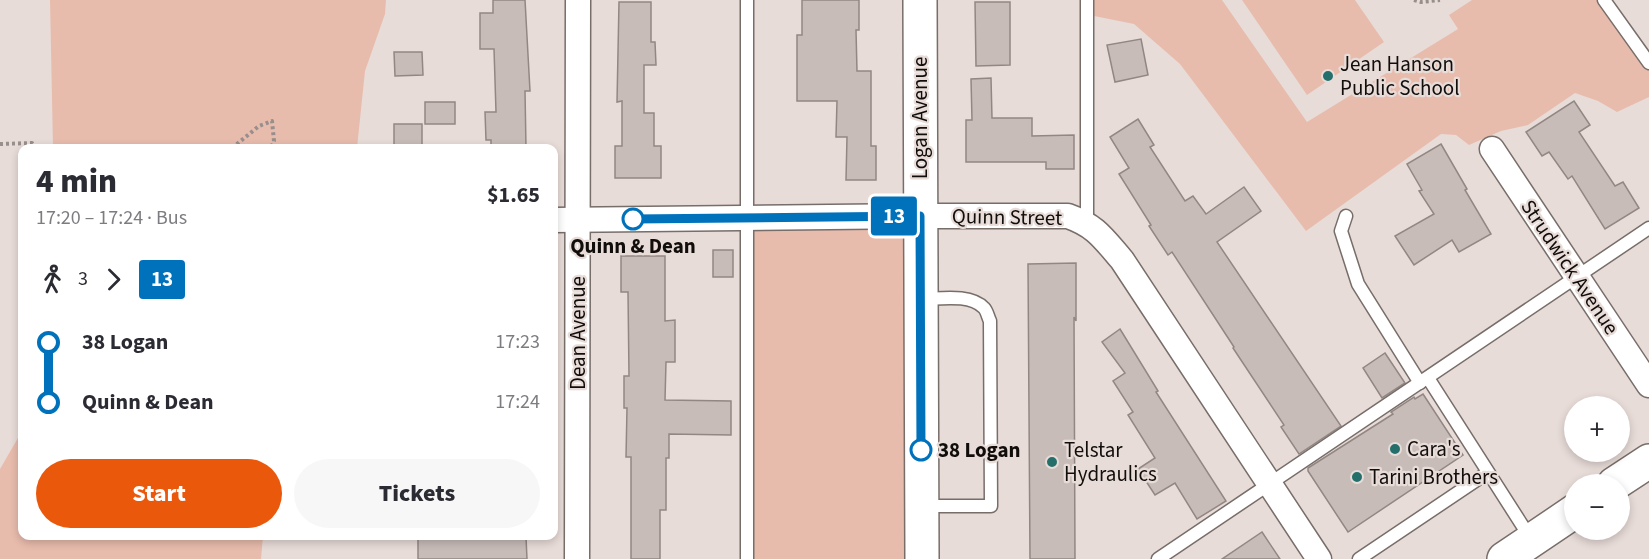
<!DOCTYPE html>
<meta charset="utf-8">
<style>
:root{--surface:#fff;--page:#f7f7f7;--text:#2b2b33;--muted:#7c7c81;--accent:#ea580c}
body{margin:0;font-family:"Source Sans 3",sans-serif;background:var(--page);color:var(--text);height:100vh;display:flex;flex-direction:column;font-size:22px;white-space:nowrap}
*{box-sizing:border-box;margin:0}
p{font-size:20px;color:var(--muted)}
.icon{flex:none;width:33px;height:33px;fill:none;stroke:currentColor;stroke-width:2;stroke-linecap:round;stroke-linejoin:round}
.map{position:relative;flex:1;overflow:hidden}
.panel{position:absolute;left:18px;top:144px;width:540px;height:396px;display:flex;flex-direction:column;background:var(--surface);border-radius:12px;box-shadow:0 3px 9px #0003}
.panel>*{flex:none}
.badge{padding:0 12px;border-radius:4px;font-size:21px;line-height:39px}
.tools{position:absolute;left:1564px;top:396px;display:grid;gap:12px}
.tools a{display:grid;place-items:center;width:66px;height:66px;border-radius:50%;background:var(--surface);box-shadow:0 3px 9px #0003;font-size:30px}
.map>.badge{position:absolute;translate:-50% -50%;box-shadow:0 0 0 3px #fff}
.legs{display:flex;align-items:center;gap:9px;height:66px;padding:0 18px;font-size:20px}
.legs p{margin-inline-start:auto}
.headline{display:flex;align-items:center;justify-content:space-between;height:102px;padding:0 18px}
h1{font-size:33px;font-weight:800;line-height:45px}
.cta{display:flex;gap:12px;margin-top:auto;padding:12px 18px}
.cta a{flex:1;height:69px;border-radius:36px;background:var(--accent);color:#fff;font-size:24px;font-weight:800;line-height:69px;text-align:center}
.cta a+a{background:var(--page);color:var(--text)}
ul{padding:0 18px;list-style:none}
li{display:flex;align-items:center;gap:21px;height:60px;font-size:22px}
li i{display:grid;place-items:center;width:9px;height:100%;margin:0 8px;background:currentColor}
li i::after{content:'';width:15px;height:15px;margin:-8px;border:4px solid;border-radius:50%;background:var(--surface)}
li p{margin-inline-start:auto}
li:first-child i{background:linear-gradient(#0000 50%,currentColor 0)}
li:last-child i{background:linear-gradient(currentColor 50%,#0000 0)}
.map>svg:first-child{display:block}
.green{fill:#e8bcad}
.building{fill:#c8bcb8;stroke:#928783;stroke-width:1.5}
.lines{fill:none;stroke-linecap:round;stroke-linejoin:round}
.lane-casing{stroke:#776d69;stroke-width:15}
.street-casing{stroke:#776d69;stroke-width:27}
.secondary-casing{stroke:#776d69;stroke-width:36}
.primary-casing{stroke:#776d69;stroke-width:36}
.path{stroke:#988f8c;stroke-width:4;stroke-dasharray:3 3;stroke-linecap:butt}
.lane{stroke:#fff;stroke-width:12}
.street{stroke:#fff;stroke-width:24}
.secondary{stroke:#fff;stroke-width:33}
.primary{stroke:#fff;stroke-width:33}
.line-1-casing{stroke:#fff;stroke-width:14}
.line-1{stroke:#0072bc;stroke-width:9}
.poi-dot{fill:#246f6b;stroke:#e8dcd8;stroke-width:2}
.stop-1-dot{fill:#fff;stroke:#0072bc;stroke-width:3}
.labels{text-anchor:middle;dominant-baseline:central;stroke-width:4.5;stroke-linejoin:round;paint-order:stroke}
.poi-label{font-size:21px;fill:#100d0b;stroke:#e8dcd8;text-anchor:start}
.street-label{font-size:21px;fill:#100d0b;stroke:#e8dcd8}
.stop-label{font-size:21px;font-weight:bold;fill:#100d0b;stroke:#e8dcd8}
</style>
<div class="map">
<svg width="1649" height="559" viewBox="0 0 1649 559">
<rect width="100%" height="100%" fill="#e8dcd8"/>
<g class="green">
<polygon points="50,0 386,0 385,14 365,71 357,148 53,148"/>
<polygon points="1089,0 1222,0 1307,122 1458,29 1449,15 1472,0 1603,0 1649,65 1649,97 1617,112 1598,101 1575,93 1528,125 1501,131 1469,145 1456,135 1441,134 1306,231 1180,64 1134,24 1089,15"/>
<polygon points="1242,0 1355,0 1384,42 1307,95"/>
<polygon points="917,214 920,559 748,559 750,216"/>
<polygon points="22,431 22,536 263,536 261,559 0,559 0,469"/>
</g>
<g class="building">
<polygon points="493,0 525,0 530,91 525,91 526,148 491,148 491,140 486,140 485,112 496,112 494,49 480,49 480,13 493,13"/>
<polygon points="802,0 859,0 859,30 856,30 857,71 871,71 871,146 876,146 876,180 846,180 847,137 836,137 837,101 797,101 797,35 802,35"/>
<polygon points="619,2 651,2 651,42 655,42 656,65 644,65 644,113 654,113 654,146 661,146 661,178 615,178 615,146 622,146 622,101 617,102"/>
<polygon points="975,2 1010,2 1010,65 976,66"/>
<polygon points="1141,39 1148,75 1115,82 1107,45"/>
<polygon points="394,52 422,52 423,75 395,76"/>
<polygon points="991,78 992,118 1032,118 1032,136 1074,135 1074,169 1046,169 1046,162 966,162 966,120 972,120 971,79"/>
<polygon points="1574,101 1590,125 1579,132 1615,186 1623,182 1639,208 1605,229 1572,176 1568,179 1549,152 1542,156 1526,132"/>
<rect x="425" y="102" width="30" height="22"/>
<polygon points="1138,119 1154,145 1150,147 1185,201 1193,196 1206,214 1244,187 1261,211 1217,242 1341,426 1299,454 1281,427 1284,425 1233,348 1234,347 1172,252 1168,255 1149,226 1151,225 1119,174 1129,168 1110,137"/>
<rect x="394" y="124" width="28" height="24"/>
<polygon points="1441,144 1467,189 1465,190 1491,234 1459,252 1452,240 1414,265 1395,236 1434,214 1419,191 1422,190 1407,164"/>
<rect x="713" y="250" width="20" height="27"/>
<polygon points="621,256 665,256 665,321 675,320 675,362 666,362 665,400 731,401 731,435 669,434 669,458 666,458 666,510 660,510 660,559 631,559 631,457 626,457 627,408 624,408 624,376 629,376 628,292 621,292"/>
<polygon points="1076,263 1076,321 1074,317 1075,559 1030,559 1028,264"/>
<polygon points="1120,329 1158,391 1156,392 1226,501 1197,519 1175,483 1155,495 1138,469 1155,458 1128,415 1133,412 1113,381 1125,373 1102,342"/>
<polygon points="1385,353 1405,383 1382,398 1363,368"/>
<polygon points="1423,394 1463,455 1348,532 1308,471 1308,468 1393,414 1391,412 1414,397 1415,399"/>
<polygon points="1262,532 1280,559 1222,559"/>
<polygon points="526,537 527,559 418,559 418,538"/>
</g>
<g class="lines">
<defs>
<g id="lane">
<polyline points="1604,0 1649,63"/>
<polyline points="1346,216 1341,231 1358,284 1420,383"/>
<polyline points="1087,223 1087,0"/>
<path d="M921,299c18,0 49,-6 63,9 3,3 4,9 6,13l1,185h-68"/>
<polyline points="1428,378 1531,539"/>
<polyline points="747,559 747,0"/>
<polyline points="1158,559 1649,228"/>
<polyline points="1359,559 1487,473"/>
</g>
<g id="street">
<polyline points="1492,149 1649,385"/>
<path d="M554,220l366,-4h148c28,10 35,22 54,44l197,299"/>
<polyline points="577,559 578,0"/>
</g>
<polyline id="secondary" points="920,0 922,559"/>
<g id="primary">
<polyline points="1614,484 1649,461"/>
<polyline points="1504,559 1575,511"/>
</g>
</defs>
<use href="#lane" class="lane-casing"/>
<use href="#street" class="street-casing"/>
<use href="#secondary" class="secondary-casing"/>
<use href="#primary" class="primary-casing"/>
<g class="path">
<polyline points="1414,0 1421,2 1440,0"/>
<polyline points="0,144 32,143 36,148"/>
<polyline points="232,148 259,126 272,121 274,141 271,148"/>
<polyline points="311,148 320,147 320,148"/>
</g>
<use href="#lane" class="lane"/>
<use href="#street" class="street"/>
<use href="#secondary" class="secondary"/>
<use href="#primary" class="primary"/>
</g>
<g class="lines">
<defs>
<polyline id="line-1" points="633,219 920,216 921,450"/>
</defs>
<use href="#line-1" class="line-1-casing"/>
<use href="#line-1" class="line-1"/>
</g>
<g class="poi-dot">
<circle cx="1328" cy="76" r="6"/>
<circle cx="1395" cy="449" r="6"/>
<circle cx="1052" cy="462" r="6"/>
<circle cx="1357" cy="477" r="6"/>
</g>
<g class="stop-1-dot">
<circle cx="633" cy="219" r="10"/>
<circle cx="921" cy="450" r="10"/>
</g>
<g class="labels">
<g class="poi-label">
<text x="1340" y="64">Jean Hanson<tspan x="1340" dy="24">Public School</tspan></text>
<text x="1407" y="449">Cara's</text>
<text x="1064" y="450">Telstar<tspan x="1064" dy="24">Hydraulics</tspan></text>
<text x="1369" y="477">Tarini Brothers</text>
</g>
<g class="street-label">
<text transform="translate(920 118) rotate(-90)">Logan Avenue</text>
<text transform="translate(1007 217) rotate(1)">Quinn Street</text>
<text transform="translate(1570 267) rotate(56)">Strudwick Avenue</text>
<text transform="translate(578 333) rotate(-90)">Dean Avenue</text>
</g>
<g class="stop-label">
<text x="633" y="246">Quinn &amp; Dean</text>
<text x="938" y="450" text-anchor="start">38 Logan</text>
</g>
</g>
</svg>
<div class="tools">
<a>+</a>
<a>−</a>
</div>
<b class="badge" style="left:894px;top:216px;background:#0072bc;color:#fff">13</b>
<section class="panel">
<div class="headline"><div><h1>4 min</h1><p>17:20 – 17:24 · Bus</p></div><b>$1.65</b></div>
<div class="legs"><svg class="icon" aria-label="walk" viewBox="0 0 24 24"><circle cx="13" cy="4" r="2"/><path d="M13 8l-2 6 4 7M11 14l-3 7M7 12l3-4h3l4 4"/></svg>3<svg class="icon" aria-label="forward" viewBox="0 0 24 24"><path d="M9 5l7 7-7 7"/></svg><b class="badge" style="background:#0072bc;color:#fff">13</b></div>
<ul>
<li><i style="color:#0072bc"></i><b>38 Logan</b><p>17:23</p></li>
<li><i style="color:#0072bc"></i><b>Quinn &amp; Dean</b><p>17:24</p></li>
</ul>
<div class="cta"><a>Start</a><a>Tickets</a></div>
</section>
</div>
